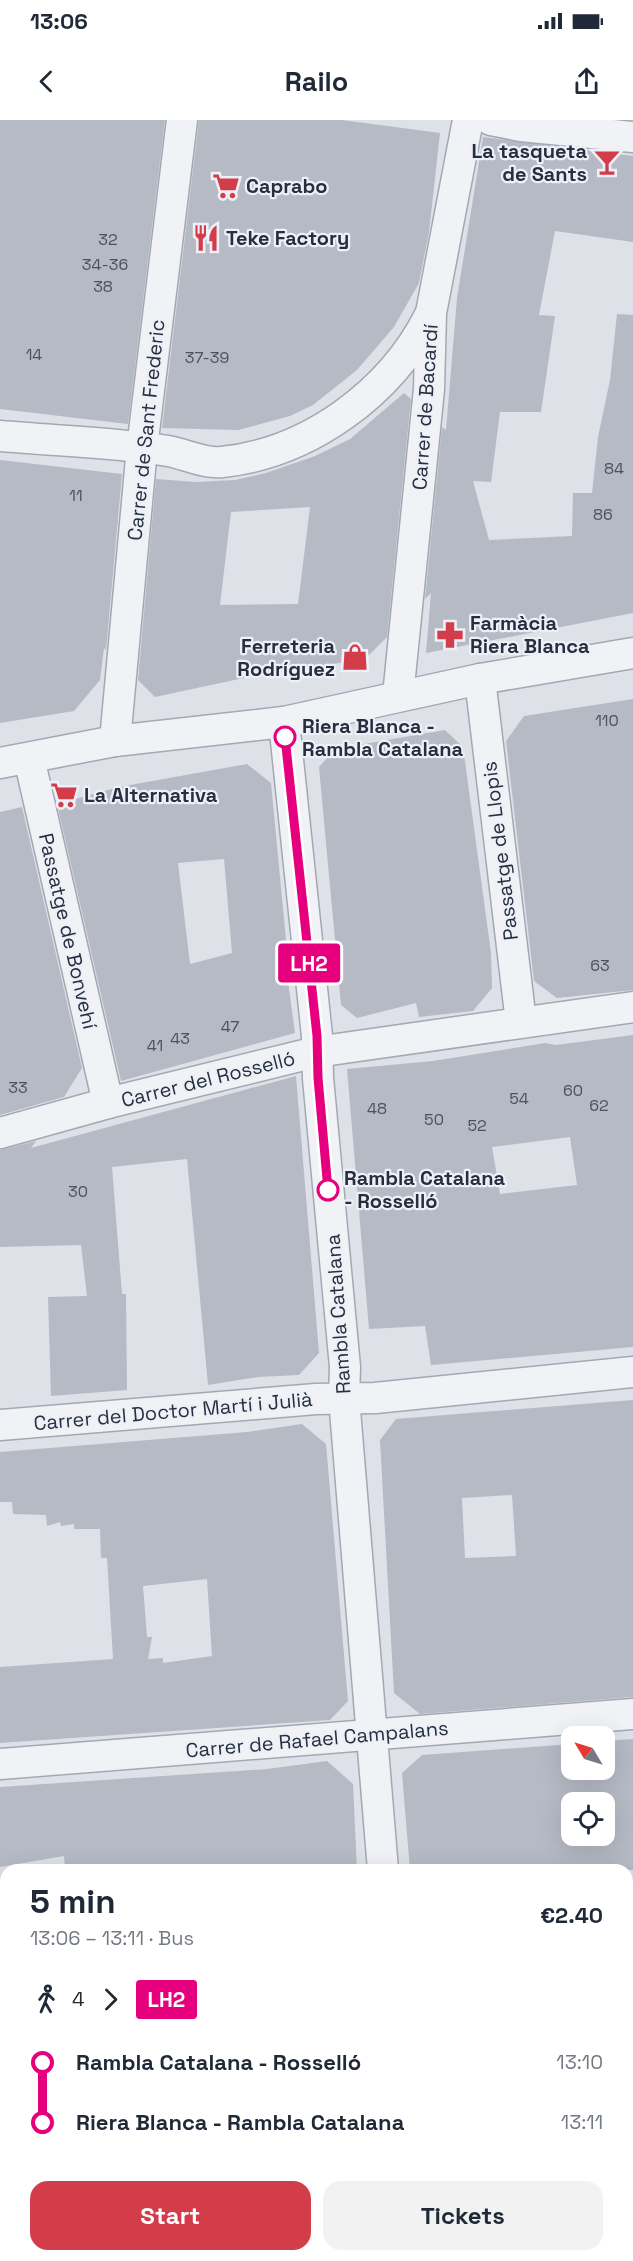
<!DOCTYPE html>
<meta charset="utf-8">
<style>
:root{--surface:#fff;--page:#f2f2f3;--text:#1f2937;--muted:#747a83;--accent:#d33d4a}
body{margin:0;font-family:"Space Grotesk",sans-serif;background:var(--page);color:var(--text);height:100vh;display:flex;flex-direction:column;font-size:22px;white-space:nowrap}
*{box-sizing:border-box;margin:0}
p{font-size:20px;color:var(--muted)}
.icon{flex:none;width:33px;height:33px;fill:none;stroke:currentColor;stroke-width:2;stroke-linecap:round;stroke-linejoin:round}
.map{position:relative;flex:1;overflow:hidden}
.details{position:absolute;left:0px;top:1744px;width:633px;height:398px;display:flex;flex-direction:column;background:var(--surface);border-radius:18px 18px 0 0;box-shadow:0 6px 24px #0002}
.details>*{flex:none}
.badge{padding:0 12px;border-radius:4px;font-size:21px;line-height:39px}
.needle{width:39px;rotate:308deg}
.fabs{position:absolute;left:561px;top:1606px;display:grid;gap:12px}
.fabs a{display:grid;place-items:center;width:54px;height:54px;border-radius:12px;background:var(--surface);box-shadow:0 6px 24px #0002;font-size:30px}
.map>.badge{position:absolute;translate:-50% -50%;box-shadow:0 0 0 3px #fff}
.legs{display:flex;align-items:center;gap:9px;height:66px;padding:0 30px;font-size:20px}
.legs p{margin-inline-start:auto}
.head{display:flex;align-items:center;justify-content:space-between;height:102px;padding:0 30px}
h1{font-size:33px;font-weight:700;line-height:45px}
.cta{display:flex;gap:12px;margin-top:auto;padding:12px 30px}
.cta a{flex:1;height:69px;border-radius:18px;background:var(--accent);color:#fff;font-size:24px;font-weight:700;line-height:69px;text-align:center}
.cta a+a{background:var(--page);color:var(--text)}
ul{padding:0 30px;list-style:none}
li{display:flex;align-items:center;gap:21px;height:60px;font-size:22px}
li i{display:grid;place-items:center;width:9px;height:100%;margin:0 8px;background:currentColor}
li i::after{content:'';width:15px;height:15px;margin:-8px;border:4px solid;border-radius:50%;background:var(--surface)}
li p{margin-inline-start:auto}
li:first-child i{background:linear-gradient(#0000 50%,currentColor 0)}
li:last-child i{background:linear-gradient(currentColor 50%,#0000 0)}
.status{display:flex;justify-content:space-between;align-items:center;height:42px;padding:0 30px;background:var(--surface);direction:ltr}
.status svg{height:16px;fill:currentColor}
header{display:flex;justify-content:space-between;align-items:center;height:78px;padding:0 30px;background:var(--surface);font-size:27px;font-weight:700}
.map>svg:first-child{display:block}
.building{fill:#b5bac5;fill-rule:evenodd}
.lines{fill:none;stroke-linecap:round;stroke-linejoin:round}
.minor-casing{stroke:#a3a8b2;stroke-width:33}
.minor{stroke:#f1f2f6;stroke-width:30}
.line-1-casing{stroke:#fff;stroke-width:14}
.line-1{stroke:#e6007e;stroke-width:9}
.stop-1-dot{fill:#fff;stroke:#e6007e;stroke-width:3}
.labels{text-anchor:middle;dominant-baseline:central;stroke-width:4.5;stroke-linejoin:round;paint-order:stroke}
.number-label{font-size:16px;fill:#4a5160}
.poi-label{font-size:20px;font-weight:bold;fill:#262e3f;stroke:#edf0f6;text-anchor:start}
.street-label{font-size:20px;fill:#262e3f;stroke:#edf0f6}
.stop-label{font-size:20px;font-weight:bold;fill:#262e3f;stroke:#edf0f6;text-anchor:start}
</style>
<div class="status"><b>13:06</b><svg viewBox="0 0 49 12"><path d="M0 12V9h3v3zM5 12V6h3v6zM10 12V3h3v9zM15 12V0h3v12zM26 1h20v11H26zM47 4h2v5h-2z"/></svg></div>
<header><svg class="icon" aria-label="back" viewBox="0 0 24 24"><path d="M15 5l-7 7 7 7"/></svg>Railo<svg class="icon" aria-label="share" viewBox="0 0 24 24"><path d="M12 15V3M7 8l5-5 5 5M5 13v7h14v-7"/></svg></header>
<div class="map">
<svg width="633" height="2141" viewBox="0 0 633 2141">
<rect width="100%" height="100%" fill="#dee1e8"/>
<g class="building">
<polygon points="0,0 165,0 128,304 0,289"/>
<polygon points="199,0 342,0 440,13 429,112 419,163 394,207 357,250 313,285 290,296 238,310 162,308"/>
<polygon points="483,17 633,36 633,122 555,111 539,195 555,196 541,292 500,292 491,362 473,361 489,420 572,416 573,373 592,373 598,317 610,260 617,194 633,195 633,493 426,533 431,473 425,479 442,307 446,310 457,178"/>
<path d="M404,273l7,6 -24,238 -22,22 -126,20 -84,18 -17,-17 18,-201 39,3 40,-2 31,-7 49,-17 35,-17zM310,387l-12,97 -78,1 11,-93z"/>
<polygon points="0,340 122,354 106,530 104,528 100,560 74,591 0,603"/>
<polygon points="633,579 633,870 557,878 534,861 506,621 524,596"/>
<polygon points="445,610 463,627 491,833 492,868 473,891 419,897 416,883 357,898 341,885 319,647 335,629"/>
<path d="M247,644l24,19 15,157v27l9,66 -174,48 -64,-277 62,-17zM224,739l8,94 -42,11 -12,-101z"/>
<polygon points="22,687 82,948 64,977 0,995 0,692"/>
<path d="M633,915v312l-202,18 -6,-39 -56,3 -22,-260 86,-8 112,-18 11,2zM570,1017l7,48 -77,9 -8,-47z"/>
<polygon points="296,956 319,1233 299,1255 258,1257 208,1265 187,1039 112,1047 122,1174 126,1174 127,1270 51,1276 48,1177 87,1176 81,1125 0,1127 0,1030 36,1021 31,1028"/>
<path d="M633,1280v297l-213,17 -26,-21 -14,-253 16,-21zM512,1375l4,61 -51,2 -3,-60z"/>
<path d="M302,1304l24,20 22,257 -18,19 -330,23v-76l113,-8 -6,-101h-6l-1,-29h-26v-5l-13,2 -1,-4 -13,4 -1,-11 -33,-1 -1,-12h-12v-50l247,-20zM207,1459l5,77 -49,7v-5l-15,1 4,-22h-5l-4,-51z"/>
<path d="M633,1619v131h-223l-8,-97 20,-18 150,-11v26h32v-29zM572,1683h32v33h-32z"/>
<polygon points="327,1641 353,1664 357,1750 65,1750 64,1736 0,1747 0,1667 267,1649"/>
</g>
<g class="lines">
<defs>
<g id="minor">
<polyline points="491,0 521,6 633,17"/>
<path d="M0,316c56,5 113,6 168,15 17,3 37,13 54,11 87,-9 169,-69 208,-147"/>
<polyline points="480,559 521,902"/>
<polyline points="398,576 429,269 431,193 468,0"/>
<polyline points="284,602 317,916 318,958 345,1247 344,1278 383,1750"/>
<polyline points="115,621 142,328 182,0"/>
<polyline points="29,638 108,983"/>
<polyline points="0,643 115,621 284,602 480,559 633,533"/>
<polyline points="0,1013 108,983 316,932 633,887"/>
<polyline points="0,1305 316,1279 375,1278 633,1252"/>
<polyline points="0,1644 633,1594"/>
<polyline points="627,1896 633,1896"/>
<polyline points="0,1941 6,1941"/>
<polyline points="413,2136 414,2141"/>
</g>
</defs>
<use href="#minor" class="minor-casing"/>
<use href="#minor" class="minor"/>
</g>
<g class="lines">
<defs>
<polyline id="line-1" points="285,617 317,916 318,958 328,1070"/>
</defs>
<use href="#line-1" class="line-1-casing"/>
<use href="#line-1" class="line-1"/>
</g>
<defs>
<symbol id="bar-bare" viewBox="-9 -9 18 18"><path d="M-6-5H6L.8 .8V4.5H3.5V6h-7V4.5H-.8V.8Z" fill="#d33d4a" stroke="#edf0f6" stroke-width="2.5" paint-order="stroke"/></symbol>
<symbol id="supermarket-bare" viewBox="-9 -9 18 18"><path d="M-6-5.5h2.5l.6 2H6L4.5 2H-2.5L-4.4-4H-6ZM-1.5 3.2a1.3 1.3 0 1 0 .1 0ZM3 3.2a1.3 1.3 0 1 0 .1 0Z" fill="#d33d4a" stroke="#edf0f6" stroke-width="2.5" paint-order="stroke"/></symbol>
<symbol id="restaurant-bare" viewBox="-9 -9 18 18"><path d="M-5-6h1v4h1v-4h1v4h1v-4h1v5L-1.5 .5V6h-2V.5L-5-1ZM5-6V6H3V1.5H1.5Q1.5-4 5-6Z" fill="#d33d4a" stroke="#edf0f6" stroke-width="2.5" paint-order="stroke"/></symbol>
<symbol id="pharmacy-bare" viewBox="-9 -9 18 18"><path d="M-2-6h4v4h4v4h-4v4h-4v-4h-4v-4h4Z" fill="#d33d4a" stroke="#edf0f6" stroke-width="2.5" paint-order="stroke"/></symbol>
<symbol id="shop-bare" viewBox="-9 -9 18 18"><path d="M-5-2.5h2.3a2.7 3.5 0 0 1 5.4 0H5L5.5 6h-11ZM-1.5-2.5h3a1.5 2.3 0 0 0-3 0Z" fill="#d33d4a" stroke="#edf0f6" stroke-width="2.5" paint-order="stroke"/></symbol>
</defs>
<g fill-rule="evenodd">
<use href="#bar-bare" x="588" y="23" width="38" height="38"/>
<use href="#supermarket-bare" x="207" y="47" width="38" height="38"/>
<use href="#restaurant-bare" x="187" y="99" width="38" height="38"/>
<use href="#pharmacy-bare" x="431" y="496" width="38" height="38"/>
<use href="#shop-bare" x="336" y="518" width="38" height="38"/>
<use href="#supermarket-bare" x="45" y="656" width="38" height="38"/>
</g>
<g class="stop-1-dot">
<circle cx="285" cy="617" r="10"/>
<circle cx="328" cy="1070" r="10"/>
</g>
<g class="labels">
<g class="number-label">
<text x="108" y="119">32</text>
<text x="105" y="144">34-36</text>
<text x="103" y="166">38</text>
<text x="34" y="234">14</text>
<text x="207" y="237">37-39</text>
<text x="614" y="348">84</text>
<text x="76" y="375">11</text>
<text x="603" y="394">86</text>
<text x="607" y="600">110</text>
<text x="600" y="845">63</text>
<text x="230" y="906">47</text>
<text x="180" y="918">43</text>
<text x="155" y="925">41</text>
<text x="18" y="967">33</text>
<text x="573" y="970">60</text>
<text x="519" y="978">54</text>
<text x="599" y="985">62</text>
<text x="377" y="988">48</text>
<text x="434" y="999">50</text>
<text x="477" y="1005">52</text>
<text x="78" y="1071">30</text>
</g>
<g class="poi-label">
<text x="587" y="31" text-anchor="end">La tasqueta<tspan x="587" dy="23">de Sants</tspan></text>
<text x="246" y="66">Caprabo</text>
<text x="226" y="118">Teke Factory</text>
<text x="470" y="503">Farmàcia<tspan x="470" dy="23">Riera Blanca</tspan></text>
<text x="335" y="526" text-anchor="end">Ferreteria<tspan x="335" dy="23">Rodríguez</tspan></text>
<text x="84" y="675">La Alternativa</text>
</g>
<g class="street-label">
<text transform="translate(425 287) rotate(-86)">Carrer de Bacardí</text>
<text transform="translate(146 310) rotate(-84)">Carrer de Sant Frederic</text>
<text transform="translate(500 731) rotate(-97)">Passatge de Llopis</text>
<text transform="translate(68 811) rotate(77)">Passatge de Bonvehí</text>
<text transform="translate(208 959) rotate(-14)">Carrer del Rosselló</text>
<text transform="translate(338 1194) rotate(-94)">Rambla Catalana</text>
<text transform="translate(173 1291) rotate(-5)">Carrer del Doctor Martí i Julià</text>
<text transform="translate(317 1619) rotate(-5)">Carrer de Rafael Campalans</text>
</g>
<g class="stop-label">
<text x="302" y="606">Riera Blanca -<tspan x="302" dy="23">Rambla Catalana</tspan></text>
<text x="344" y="1058">Rambla Catalana<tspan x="344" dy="23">- Rosselló</tspan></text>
</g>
</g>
</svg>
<div class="fabs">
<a><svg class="needle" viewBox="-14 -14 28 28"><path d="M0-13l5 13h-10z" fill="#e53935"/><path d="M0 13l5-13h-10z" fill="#747a83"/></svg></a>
<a><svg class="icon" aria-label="locate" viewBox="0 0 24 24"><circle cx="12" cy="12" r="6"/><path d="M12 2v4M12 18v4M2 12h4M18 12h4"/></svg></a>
</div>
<b class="badge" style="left:309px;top:843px;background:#e6007e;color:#fff">LH2</b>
<section class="details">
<div class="head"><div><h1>5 min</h1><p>13:06 – 13:11 · Bus</p></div><b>€2.40</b></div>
<div class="legs"><svg class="icon" aria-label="walk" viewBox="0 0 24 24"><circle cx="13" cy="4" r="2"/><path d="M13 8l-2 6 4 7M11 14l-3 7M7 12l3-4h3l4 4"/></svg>4<svg class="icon" aria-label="forward" viewBox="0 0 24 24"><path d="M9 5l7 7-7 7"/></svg><b class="badge" style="background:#e6007e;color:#fff">LH2</b></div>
<ul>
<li><i style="color:#e6007e"></i><b>Rambla Catalana - Rosselló</b><p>13:10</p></li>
<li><i style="color:#e6007e"></i><b>Riera Blanca - Rambla Catalana</b><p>13:11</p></li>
</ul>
<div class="cta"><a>Start</a><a>Tickets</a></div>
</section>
</div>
